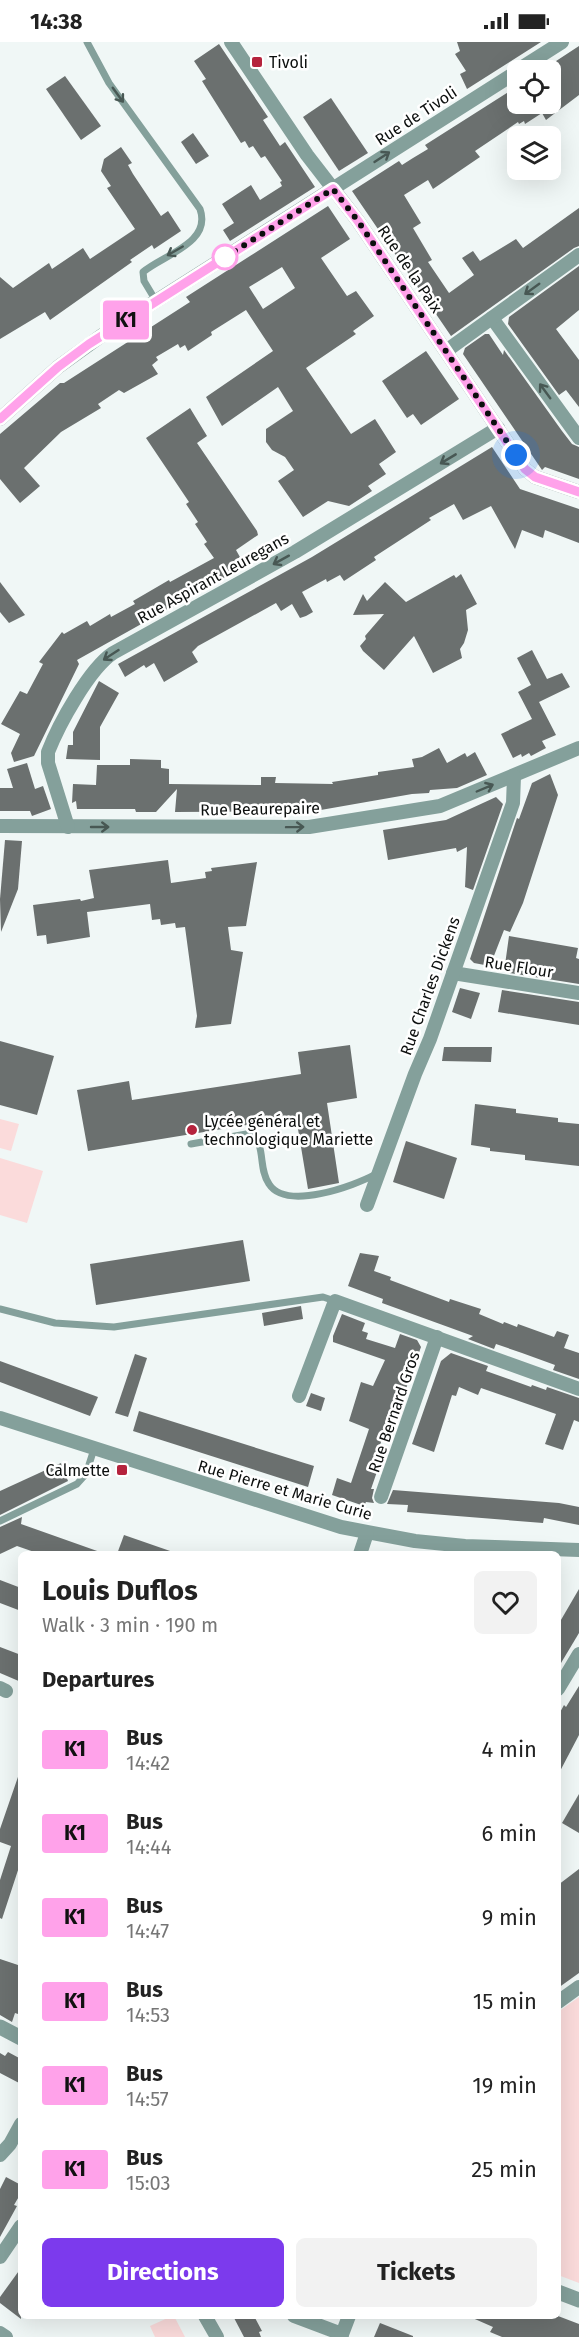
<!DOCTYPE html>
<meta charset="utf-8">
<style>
:root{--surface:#fff;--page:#f2f2f2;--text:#222;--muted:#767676;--accent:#7c3aed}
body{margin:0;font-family:"Fira Sans",sans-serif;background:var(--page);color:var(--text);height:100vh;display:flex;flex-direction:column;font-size:22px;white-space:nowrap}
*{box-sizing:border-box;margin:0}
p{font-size:20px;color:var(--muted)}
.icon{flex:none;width:33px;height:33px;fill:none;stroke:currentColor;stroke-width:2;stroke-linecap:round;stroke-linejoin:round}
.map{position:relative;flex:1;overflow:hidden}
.sheet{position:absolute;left:18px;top:1509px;width:543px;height:768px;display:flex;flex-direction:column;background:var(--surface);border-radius:9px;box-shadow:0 6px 24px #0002}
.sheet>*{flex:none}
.badge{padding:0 12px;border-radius:4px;font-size:21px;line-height:39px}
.buttons{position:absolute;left:507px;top:18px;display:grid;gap:12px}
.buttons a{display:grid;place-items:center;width:54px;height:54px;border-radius:9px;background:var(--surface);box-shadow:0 6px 24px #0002;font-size:30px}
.you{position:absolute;width:30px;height:30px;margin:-15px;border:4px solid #fff;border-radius:50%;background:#1a73e8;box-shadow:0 0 0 9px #1a73e833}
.map>.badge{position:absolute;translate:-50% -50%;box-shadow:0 0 0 3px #fff}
h2{padding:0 24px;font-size:22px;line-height:54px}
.round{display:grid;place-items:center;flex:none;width:63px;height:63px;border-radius:9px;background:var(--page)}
.overview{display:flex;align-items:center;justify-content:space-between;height:102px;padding:0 24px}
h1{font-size:28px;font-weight:700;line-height:45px}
.action{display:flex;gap:12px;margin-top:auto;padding:12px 24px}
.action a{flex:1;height:69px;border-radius:9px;background:var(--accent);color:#fff;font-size:24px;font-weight:700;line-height:69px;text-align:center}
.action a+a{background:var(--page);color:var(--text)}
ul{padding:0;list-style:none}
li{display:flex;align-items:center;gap:18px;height:84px;padding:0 24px}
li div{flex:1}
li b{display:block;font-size:22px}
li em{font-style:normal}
li .badge{min-width:66px;font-weight:700;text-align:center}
.status{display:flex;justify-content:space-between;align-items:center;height:42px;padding:0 30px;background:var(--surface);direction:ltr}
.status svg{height:16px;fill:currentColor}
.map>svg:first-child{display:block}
.green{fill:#fbdbdb}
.building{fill:#6b706f;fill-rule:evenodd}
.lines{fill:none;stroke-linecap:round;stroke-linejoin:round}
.service{stroke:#84a09b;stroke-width:7}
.minor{stroke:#84a09b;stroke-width:14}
.tertiary{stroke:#84a09b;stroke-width:15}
.oneway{stroke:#485854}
.line-casing{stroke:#fff;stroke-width:14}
.line{stroke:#ffa2ea;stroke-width:9}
.walk{stroke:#0c0f0e;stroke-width:6;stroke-dasharray:0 10.8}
.poi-dot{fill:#b5233d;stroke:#fff;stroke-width:2}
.stop-dot{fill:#fff;stroke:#ffa2ea;stroke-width:3}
.labels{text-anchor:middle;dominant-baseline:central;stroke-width:5;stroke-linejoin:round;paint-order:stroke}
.poi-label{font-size:16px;fill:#0c0f0e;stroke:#fff;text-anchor:start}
.street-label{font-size:16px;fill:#0c0f0e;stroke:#fff}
</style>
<div class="status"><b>14:38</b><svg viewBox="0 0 49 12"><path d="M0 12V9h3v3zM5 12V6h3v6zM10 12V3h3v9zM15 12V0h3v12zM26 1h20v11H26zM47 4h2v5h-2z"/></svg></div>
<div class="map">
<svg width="579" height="2295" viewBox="0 0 579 2295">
<rect width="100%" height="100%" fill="#f0f7f6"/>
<g class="green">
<polygon points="0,1077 19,1082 11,1109 0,1106"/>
<polygon points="0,1116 43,1129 27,1181 0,1173"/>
<polygon points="579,1955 579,2241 558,2233 558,1970"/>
<polygon points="172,2274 174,2274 185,2295 155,2295 150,2284"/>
</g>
<g class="building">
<polygon points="457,0 541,0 467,47 460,32 466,29 455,12 460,9"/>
<polygon points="219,2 268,75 263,78 280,104 285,100 315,145 230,199 223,188 234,181 222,162 251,143 260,158 282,144 280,140 282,139 265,114 261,116 253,104 249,106 245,99 241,101 202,39 206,37 194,19"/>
<polygon points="579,4 579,53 546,78 542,71 525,82 524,79 519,82 518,80 475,109 480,115 433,147 428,138 404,153 421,181 413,186 432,218 428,220 449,251 474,233 462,216 473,209 480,219 516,197 523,206 579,166 579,204 574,206 451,294 352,149 399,119 402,123 413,116 428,107 425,103 518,44 518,62 550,62 550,23"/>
<polygon points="65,34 101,84 81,98 46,47"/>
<polygon points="331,56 368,111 339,129 303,75"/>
<polygon points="193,91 209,114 196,122 181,100"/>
<polygon points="121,105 132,121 128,123 133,132 161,174 168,169 181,189 154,207 152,203 130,218 132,220 50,278 45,270 0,297 0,235 13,246 49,221 52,227 83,206 90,217 135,187 107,146 111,144 101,129 104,117"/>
<path d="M328,164l22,33 -29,19 26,38 9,-5 18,25 -21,15 3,3 -50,34 45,66 24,-15 21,33 -17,12 7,10 -18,12 4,5 -23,15 -21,-5 -25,16 -25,-36 16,-11 -9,-13 -13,-7 -6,-8v-13l27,-18 -15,-24 -56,39 -16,-29 67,-46 -27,-41 -35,22 1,3 -24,16 -3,-6 -5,3 -2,-4 -22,13 2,3 -6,5 6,9 -34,19 -5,-3 -21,14 3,4 -40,24 -37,36 16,18 -20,17 -20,-24v-45l60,-51h4l126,-81 -4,-5zM282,225l13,21 -32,21 -14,-22z"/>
<polygon points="579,224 579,268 556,287 579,318 579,365 566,348 559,353 508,282 509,275"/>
<polygon points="485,292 489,292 503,313 504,308 562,389 572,402 579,405 579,437 545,425 542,428 463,312 465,306"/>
<polygon points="426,309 459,357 421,383 413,372 407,376 382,339"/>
<polygon points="190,366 207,394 197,401 257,489 258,493 236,508 245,524 77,618 79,622 34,714 14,720 11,711 20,692 1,682 20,649 27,652 43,622 39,620 62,590 64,592 87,579 90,584 110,572 111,575 135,562 133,559 169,538 170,540 214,516 204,502 207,500 195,482 198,480 186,462 189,460 146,396"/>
<polygon points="492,405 520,447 579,467 579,501 545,488 543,496 522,488 515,507 491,464 463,478 454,462 429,476 431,478 374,515 376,518 344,539 340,533 327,540 326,537 302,550 313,570 306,574 300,576 292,562 281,569 276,561 198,604 192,610 198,620 164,640 154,621 146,626 144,623 125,635 118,622 312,515"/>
<polygon points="461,532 477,562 466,568 468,588 464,601 460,607 462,616 433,631 414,594 384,628 363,609 360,604 366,597 365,594 384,572 353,573 363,552 367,559 385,540 406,560 454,533 456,536"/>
<polygon points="0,540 25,573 9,581 0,570"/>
<polygon points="532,608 547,637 562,631 570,645 539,660 556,693 542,699 546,706 531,714 529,711 522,715 521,712 513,716 501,692 532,677 518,650 531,643 517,616"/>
<polygon points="99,639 119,651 100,685 100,718 66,717 68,703 73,703 73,690"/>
<polygon points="439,706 447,721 465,711 467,715 475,710 487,733 457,746 430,748 429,751 412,752 315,769 175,770 177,747 156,770 136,770 135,767 77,767 76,759 72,761 73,742 96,743 97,723 130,723 130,717 161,718 161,726 169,727 169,742 261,743 261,735 276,735 275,741 333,742 332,740 378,733 378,730 414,725 412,717 422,715"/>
<polygon points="27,721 35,747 43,744 51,767 32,774 30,769 0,769 0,746 13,746 7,727"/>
<polygon points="550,732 558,753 523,861 510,890 504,888 490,924 474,921 470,917 517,776 519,777 532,741"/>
<polygon points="496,755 503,762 473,848 465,845 467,805 457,810 456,806 388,818 383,788 446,778"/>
<polygon points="5,798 22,799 18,847 1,890 0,857"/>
<polygon points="168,818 171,841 206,836 205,830 212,829 211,826 257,820 246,884 228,885 231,908 243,910 231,982 195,986 197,974 185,885 176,886 175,881 161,883 160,877 152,878 150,862 87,870 90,895 47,902 46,893 37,894 33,863 80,857 81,859 94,856 89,828"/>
<polygon points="509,894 578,906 576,916 579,917 579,942 504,930"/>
<polygon points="460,946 480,951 471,977 452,970"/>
<polygon points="502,948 579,960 579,983 498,970"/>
<polygon points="0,999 54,1014 37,1073 0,1063"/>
<polygon points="350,1003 357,1056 327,1061 339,1141 308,1147 296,1075 88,1109 77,1048 129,1039 132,1058 301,1032 298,1010"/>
<polygon points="444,1005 492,1005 491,1020 442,1019"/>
<polygon points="475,1062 516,1067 516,1071 558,1076 558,1080 579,1082 579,1124 525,1118 525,1113 490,1109 490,1106 471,1103"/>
<polygon points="406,1099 457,1116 444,1157 393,1140"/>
<polygon points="243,1198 250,1239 96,1263 90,1222"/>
<polygon points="360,1211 379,1214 374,1229 391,1235 390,1238 449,1260 450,1257 481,1267 479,1272 503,1282 504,1280 517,1285 518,1282 554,1295 557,1289 569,1293 564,1306 579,1311 579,1337 553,1328 555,1323 522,1311 496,1302 494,1307 468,1297 473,1294 382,1261 383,1257 348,1244"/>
<polygon points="301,1264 303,1277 264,1284 262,1271"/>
<polygon points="342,1272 365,1281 362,1289 368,1291 366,1297 395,1306 400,1292 417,1298 421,1305 389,1394 384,1392 374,1419 380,1421 371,1447 374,1447 372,1456 374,1461 366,1460 364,1464 332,1453 337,1436 351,1441 369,1387 349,1379 361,1340 373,1344 385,1318 333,1300 333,1294"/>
<polygon points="451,1311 488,1324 486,1329 531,1345 532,1343 546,1348 547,1345 579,1356 579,1380 574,1378 563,1408 545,1402 556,1372 481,1346 478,1353 459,1345 456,1354 452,1353 434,1410 412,1402 441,1319"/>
<polygon points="135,1312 147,1316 128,1375 115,1371"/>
<polygon points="0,1319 98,1355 90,1374 0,1340"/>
<polygon points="311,1351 325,1356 321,1369 306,1364"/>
<polygon points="139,1369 314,1424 308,1445 133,1389"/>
<polygon points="61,1421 68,1439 0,1473 0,1449"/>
<polygon points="393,1448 559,1461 579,1465 579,1483 544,1476 543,1481 407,1470 408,1463 387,1462"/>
<polygon points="22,1475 21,1482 100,1510 99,1512 40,1512 17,1504 0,1512 0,1485"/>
<polygon points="124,1493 173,1510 173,1512 117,1512"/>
<polygon points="0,1538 21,1546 21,1569 0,1561"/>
<polygon points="579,1547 579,1591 558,1626 558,1583"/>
<polygon points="0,1605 21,1613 21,1640 0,1631"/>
<polygon points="579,1644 579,1693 558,1733 558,1674 564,1663 566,1665"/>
<polygon points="19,1732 21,1733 21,1819 2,1877 0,1876 0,1838 11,1804 0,1800 0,1787"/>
<polygon points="579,1752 579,1791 562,1781"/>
<polygon points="579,1827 579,1931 558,1946 558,1843"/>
<polygon points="0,1917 21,1924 21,1973 15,1971 12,1980 0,1973"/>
<polygon points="8,2010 21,2017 21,2042 0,2031 0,2011 5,2014"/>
<polygon points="6,2135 21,2143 21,2151 14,2163 17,2164 0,2195 0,2147"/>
<polygon points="21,2226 21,2277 0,2261 0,2255"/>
<polygon points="233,2274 254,2274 262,2289 259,2290 261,2295 244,2295"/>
<polygon points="468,2274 558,2274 579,2282 579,2295 502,2295 490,2290 493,2285"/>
<polygon points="380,2281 413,2294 413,2295 374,2295"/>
</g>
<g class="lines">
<g class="service">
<path d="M87,0l22,41 91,126c12,34 -37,46 -57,63l1,9 12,20"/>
<path d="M191,1102l61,-11c14,14 6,35 17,51 17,27 85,2 107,-10"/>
<polyline points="0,1267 55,1281 114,1285 323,1255 335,1259"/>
<polyline points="0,1479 77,1442 86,1432 94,1407"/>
</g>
<g class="minor">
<polyline points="231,0 307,113 358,179 525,427 535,435 579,450"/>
<polyline points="518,28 562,0"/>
<polyline points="492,276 579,396"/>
<polyline points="446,309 579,213"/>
<polyline points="0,377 58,325 101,294 518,29"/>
<polyline points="0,784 309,785 440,764 579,706"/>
<path d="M68,785l-20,-64v-11c11,-28 41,-83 65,-99l182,-101 203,-124"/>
<polyline points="453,931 579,951"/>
<polyline points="367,1163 415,1032 430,997 513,761 514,734"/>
<polyline points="299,1354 335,1259 579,1347"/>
<polyline points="0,1376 341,1485 415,1499 465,1504 579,1508"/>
<polyline points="381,1455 437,1295"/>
<polyline points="360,1512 367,1491"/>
<polyline points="0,1646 6,1649"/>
<polyline points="558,1647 579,1612"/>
<polyline points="558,1960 579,1945"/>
<polyline points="0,2113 10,2102 21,2082"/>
<polyline points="0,2215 21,2184"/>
<polyline points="205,2274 217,2295"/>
<polyline points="294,2274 342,2292"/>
<polyline points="0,2291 6,2295"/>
<polyline points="341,2295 349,2274"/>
</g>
<g class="tertiary">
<polyline points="0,1985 21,1996"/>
<polyline points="558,2250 579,2258"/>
</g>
</g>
<defs><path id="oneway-shaft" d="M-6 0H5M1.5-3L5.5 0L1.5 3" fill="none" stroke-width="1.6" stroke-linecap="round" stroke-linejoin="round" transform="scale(1.5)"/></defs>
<g class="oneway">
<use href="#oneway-shaft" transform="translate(118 53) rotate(54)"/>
<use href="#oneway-shaft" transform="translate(382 115) rotate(-33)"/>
<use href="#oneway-shaft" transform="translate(175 209) rotate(150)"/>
<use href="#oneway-shaft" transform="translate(532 247) rotate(144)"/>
<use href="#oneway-shaft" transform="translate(545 349) rotate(-126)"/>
<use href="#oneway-shaft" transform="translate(448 417) rotate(149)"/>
<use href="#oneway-shaft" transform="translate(281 518) rotate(151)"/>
<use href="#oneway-shaft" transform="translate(111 613) rotate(147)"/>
<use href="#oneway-shaft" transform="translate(485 746) rotate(-23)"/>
<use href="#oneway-shaft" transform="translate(100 785)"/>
<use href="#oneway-shaft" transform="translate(295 785) rotate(-1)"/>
</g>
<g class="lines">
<defs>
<polyline id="line" points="0,377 58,325 89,302 333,147 358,179 525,427 535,435 579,450"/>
</defs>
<use href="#line" class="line-casing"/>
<use href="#line" class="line"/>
<polyline class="walk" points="225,215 221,218 333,147 358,179 516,413"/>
</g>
<g class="poi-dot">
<rect x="251" y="14" width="12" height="12" rx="3"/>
<circle cx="192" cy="1088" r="6"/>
<rect x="116" y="1422" width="12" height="12" rx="3"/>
</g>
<circle class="stop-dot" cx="225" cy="215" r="12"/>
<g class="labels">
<g class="poi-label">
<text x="269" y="20">Tivoli</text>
<text x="204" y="1079">Lycée général et<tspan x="204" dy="18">technologique Mariette</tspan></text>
<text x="110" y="1428" text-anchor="end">Calmette</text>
</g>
<g class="street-label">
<text transform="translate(416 74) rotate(-33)">Rue de Tivoli</text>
<text transform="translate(410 227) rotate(56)">Rue de la Paix</text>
<text transform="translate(213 536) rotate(-29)">Rue Aspirant Leuregans</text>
<text transform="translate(260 767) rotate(-1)">Rue Beaurepaire</text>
<text transform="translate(519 925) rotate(9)">Rue Flour</text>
<text transform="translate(430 944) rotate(-70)">Rue Charles Dickens</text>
<text transform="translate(394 1370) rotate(-71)">Rue Bernard Gros</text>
<text transform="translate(285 1448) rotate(16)">Rue Pierre et Marie Curie</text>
</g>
</g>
</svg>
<div class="buttons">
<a><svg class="icon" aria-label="locate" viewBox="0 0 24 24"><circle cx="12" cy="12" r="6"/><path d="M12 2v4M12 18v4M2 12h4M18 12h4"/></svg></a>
<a><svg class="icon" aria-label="layers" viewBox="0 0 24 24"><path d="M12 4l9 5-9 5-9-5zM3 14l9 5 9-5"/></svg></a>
</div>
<div class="you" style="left:516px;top:413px"></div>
<b class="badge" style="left:126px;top:278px;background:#ffa2ea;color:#111">K1</b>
<section class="sheet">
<div class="overview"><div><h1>Louis Duflos</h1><p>Walk · 3 min · 190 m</p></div><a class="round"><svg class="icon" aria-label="heart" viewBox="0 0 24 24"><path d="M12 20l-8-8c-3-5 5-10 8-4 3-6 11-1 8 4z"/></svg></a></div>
<h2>Departures</h2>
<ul>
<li><span class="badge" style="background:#ffa2ea;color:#111">K1</span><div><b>Bus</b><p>14:42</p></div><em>4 min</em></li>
<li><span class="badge" style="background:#ffa2ea;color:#111">K1</span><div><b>Bus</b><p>14:44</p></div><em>6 min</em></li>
<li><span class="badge" style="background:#ffa2ea;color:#111">K1</span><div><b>Bus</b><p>14:47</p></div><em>9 min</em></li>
<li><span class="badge" style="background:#ffa2ea;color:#111">K1</span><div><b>Bus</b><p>14:53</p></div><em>15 min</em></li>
<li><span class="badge" style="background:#ffa2ea;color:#111">K1</span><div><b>Bus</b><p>14:57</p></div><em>19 min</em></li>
<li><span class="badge" style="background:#ffa2ea;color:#111">K1</span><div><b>Bus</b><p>15:03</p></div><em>25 min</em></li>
</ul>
<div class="action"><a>Directions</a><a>Tickets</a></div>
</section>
</div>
